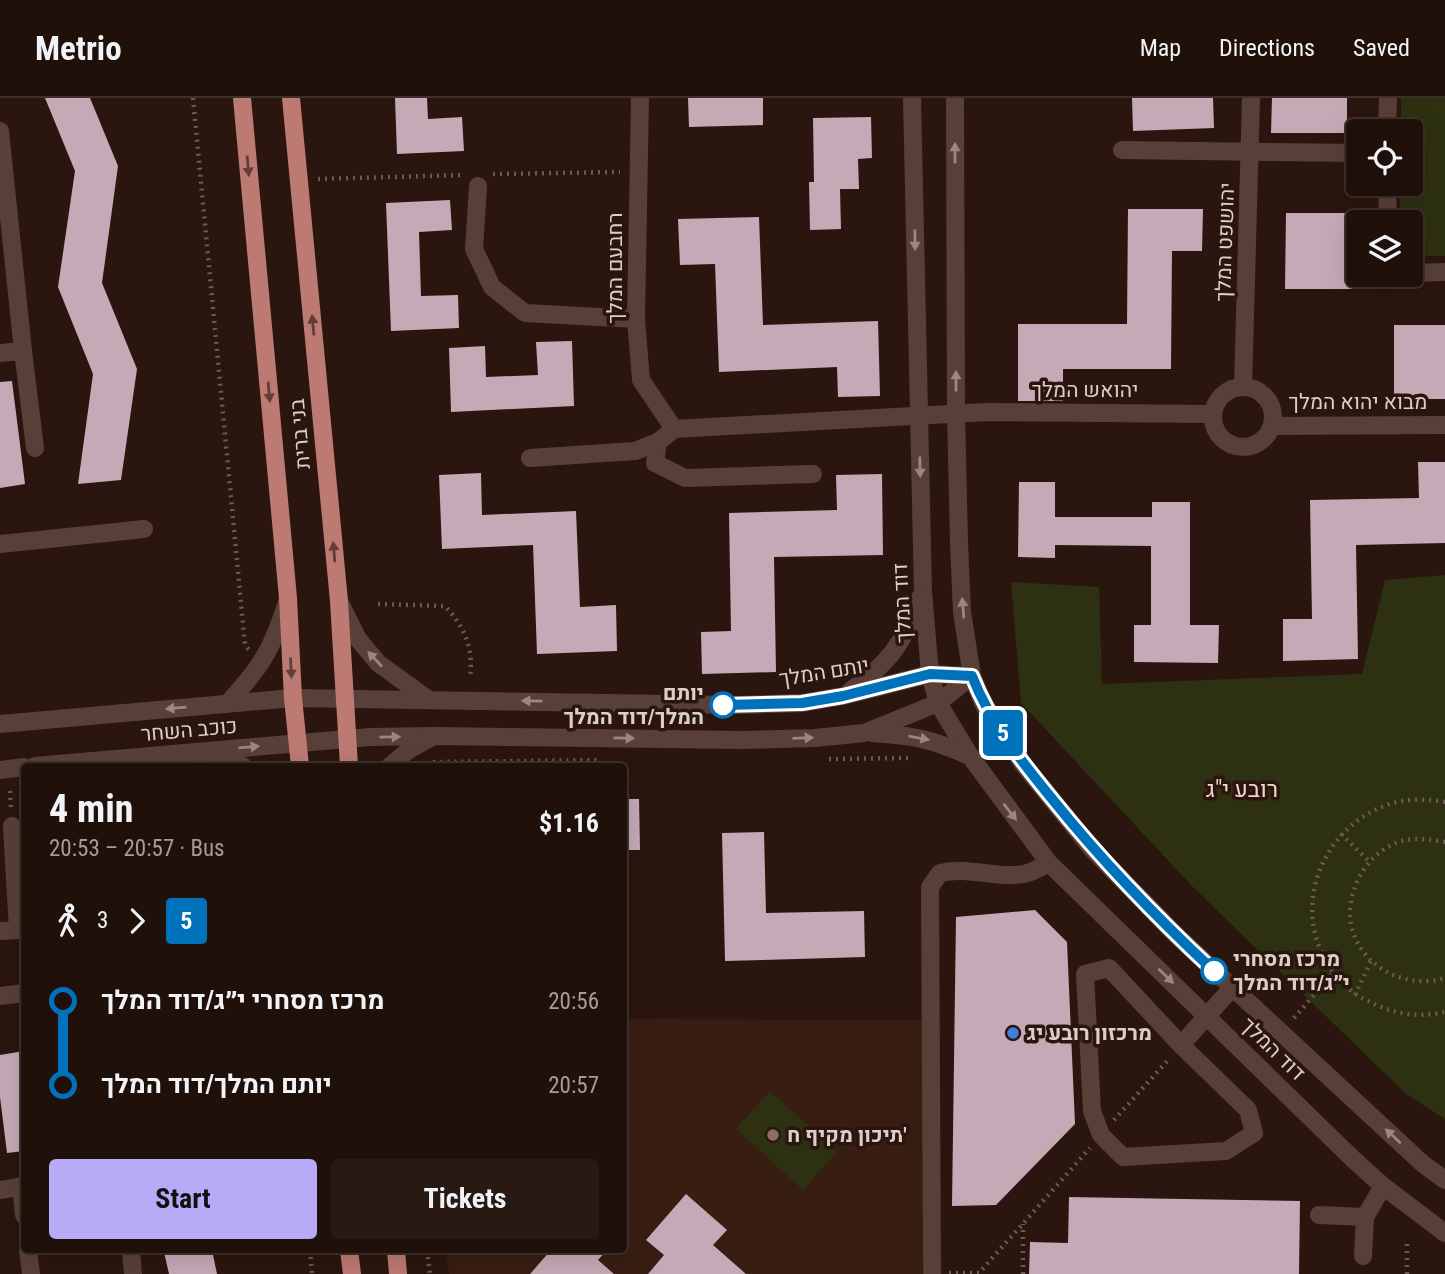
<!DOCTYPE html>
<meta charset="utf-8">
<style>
:root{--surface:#20100a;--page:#281913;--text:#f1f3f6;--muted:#a29d9c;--line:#3d302b;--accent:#b7abf8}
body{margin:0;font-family:"Roboto Condensed",Heebo,sans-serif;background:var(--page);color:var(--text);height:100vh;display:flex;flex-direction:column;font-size:26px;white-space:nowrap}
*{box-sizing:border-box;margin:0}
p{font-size:23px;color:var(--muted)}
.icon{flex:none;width:38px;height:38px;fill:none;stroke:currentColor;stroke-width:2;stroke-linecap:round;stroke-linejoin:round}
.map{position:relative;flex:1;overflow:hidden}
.sheet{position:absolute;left:21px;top:665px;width:606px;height:490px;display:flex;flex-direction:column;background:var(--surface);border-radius:7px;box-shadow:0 7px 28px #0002,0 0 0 2px var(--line)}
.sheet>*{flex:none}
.badge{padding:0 14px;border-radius:5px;font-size:24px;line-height:46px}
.buttons{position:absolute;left:1346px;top:21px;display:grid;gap:14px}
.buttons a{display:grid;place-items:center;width:77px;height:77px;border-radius:7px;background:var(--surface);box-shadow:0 7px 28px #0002,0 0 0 2px var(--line);font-size:35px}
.map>.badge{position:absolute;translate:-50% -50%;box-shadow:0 0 0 4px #fff}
.legs{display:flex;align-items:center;gap:10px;height:77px;padding:0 28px;font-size:23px}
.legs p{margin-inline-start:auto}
.headline{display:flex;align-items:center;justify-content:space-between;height:119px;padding:0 28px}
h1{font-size:38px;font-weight:700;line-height:52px}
.button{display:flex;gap:14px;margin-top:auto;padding:14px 28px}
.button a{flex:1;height:80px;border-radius:7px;background:var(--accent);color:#111;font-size:28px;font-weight:700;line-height:80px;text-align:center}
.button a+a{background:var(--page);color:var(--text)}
ul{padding:0 28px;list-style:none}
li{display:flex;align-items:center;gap:24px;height:84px;font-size:26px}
li i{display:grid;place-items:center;width:10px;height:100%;margin:0 9px;background:currentColor}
li i::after{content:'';width:18px;height:18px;margin:-9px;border:5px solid;border-radius:50%;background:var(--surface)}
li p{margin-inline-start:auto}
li:first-child i{background:linear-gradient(#0000 50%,currentColor 0)}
li:last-child i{background:linear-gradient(currentColor 50%,#0000 0)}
header{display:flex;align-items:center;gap:42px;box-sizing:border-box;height:98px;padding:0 35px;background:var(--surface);border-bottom:2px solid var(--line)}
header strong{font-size:33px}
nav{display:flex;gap:38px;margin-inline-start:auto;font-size:24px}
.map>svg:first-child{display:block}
.built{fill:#381d13}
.green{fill:#2e3012}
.building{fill:#c5a9b6}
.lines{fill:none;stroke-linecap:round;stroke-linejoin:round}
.path{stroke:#6c5a53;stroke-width:4.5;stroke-dasharray:2 5;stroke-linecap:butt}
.minor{stroke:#584038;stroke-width:18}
.major{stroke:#bc7a73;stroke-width:18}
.oneway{fill:#9a8780}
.oneway2{fill:#643e36}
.line-1-casing{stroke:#fff;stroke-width:16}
.line-1{stroke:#0072bc;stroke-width:10}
.stop-1-dot{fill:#fff;stroke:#0072bc;stroke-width:3.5}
.shop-dot{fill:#3f7fe0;stroke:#2a160e;stroke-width:2.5}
.education-dot{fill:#8d6e63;stroke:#2a160e;stroke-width:2.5}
.labels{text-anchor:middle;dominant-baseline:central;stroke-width:7;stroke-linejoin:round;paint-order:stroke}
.street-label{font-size:21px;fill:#ddcec8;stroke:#2a160e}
.stop-label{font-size:21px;font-weight:bold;fill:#ddcec8;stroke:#2a160e;text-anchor:end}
.poi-label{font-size:21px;font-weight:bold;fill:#ddcec8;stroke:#2a160e;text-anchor:start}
.neighbourhood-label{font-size:23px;fill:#f2d5ca;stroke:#2a160e}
</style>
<header>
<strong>Metrio</strong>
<nav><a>Map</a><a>Directions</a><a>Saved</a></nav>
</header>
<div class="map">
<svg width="1445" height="1176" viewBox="0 0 1445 1176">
<rect width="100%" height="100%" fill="#2a160e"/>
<polygon class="built" points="623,921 923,922 922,1176 449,1176 446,1152 623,1152"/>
<g class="green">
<polygon points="1401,0 1445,0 1445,158 1411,158 1410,124 1400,124 1400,86 1410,86 1410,33 1401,33"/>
<polygon points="1445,477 1445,1021 1405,995 1192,788 1021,605 1011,484 1099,489 1102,586 1362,576 1385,482"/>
<polygon points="770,993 837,1054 803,1092 736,1031"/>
</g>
<g class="building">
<polygon points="45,0 90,0 118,68 102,185 137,271 121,382 78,386 93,276 58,189 75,73"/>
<polygon points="395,0 427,0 428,21 462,19 464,53 397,56"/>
<polygon points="688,0 763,0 763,27 689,29"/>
<polygon points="1132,0 1213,0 1214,30 1133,33"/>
<polygon points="1272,0 1347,0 1347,35 1271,35"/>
<polygon points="871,19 872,60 858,61 859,91 840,91 841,131 810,132 809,84 814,84 813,20"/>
<polygon points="450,102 452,132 419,134 421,198 458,197 459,230 391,233 386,105"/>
<polygon points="1128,111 1203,111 1202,153 1172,153 1171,271 1063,271 1063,303 1018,303 1018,226 1127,226"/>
<polygon points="1286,115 1358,115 1358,191 1285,191"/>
<polygon points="759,119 763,227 878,223 880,298 838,299 837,269 719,274 715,166 680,167 678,121"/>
<rect x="1394" y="227" width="51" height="74"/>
<polygon points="572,243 574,308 451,314 449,250 485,248 486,279 538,277 536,244"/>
<polygon points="12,283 25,386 0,390 0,284"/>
<polygon points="1418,364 1445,364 1445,445 1356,447 1358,561 1283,563 1283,521 1312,521 1310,402 1419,400"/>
<polygon points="481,375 482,417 576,413 580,509 616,507 617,553 537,556 533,447 442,451 439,377"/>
<polygon points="882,376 883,457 774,459 776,574 702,576 701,534 731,533 729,415 837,412 836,377"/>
<polygon points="1019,384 1055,384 1055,419 1152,419 1152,404 1190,404 1190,527 1219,527 1218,565 1134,564 1134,527 1151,527 1151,448 1055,447 1055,460 1018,459"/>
<polygon points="623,701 639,701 640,752 623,752"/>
<polygon points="764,734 766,815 864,813 865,859 725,863 722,735"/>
<polygon points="1035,812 1067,844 1075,1026 996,1107 952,1108 956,819"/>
<polygon points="24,953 24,1053 7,1055 0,999 0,957"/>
<polygon points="686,1096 727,1132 713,1147 746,1176 648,1176 664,1157 646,1142"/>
<polygon points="1069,1099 1300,1103 1299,1176 1029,1176 1030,1144 1068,1145"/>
<polygon points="177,1152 212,1152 217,1176 169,1176 164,1154"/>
<polygon points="551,1152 607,1152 598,1162 614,1176 530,1176"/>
</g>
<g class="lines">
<g class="path">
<polyline points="193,0 245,547 249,552"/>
<polyline points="493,76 620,74"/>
<polyline points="318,81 463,77"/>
<path d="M378,506l67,2c19,20 29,42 25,71"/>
<polyline points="829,661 908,660"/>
<polyline points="427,667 434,664 600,662"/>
<polyline points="10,693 11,710"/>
<path d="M1445,704c-19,-3 -40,-4 -58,3 -61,21 -94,94 -63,152 11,20 23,34 44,44 25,13 49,17 77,11"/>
<polyline points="1341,736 1370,764"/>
<path d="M1445,744c-14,-2 -29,-5 -43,-1 -32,9 -53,43 -52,75 3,47 53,75 95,62"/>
<polyline points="1355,897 1371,863"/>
<polyline points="1294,920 1333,875"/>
<polyline points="1114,1022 1169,961"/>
<polyline points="310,1152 312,1176"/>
<polyline points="427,1152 430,1176"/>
<polyline points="949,1175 979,1175 1090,1050"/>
<polyline points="1023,1176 1023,1126"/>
<polyline points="1407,1176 1407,1141"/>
</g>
<g class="minor">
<polyline points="640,0 636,221 641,282 674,331 986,314 1213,316"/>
<polyline points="912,0 923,494 930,576 938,605 970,658 1049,765 1354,1062 1383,1088 1445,1135"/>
<polyline points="955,0 956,315 959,445 962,514 972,578 985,609 1023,666 1093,752 1177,838 1423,1066 1445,1082"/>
<polyline points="0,33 23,253 0,255"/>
<polyline points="1387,33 1388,0"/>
<polyline points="1122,52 1358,55"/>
<polyline points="1387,86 1388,124"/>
<polyline points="478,88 474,151 492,189 525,215 636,221"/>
<polyline points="1410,175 1445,174"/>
<polyline points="23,253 35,350"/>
<polyline points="1243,289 1251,0"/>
<circle cx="1243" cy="319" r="30"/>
<polyline points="1272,328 1445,327"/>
<polyline points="674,331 658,344 655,365 685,380 813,376"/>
<polyline points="530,360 635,353 658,344"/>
<polyline points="0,446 144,431"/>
<polyline points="339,503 358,541 378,565 429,602"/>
<path d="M850,593c39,-28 54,-48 70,-93"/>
<path d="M227,606c34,-37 45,-54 60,-102"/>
<polyline points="0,626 293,600 736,607 802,605 843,598 930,576 972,578"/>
<path d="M871,635c39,2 62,6 98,23"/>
<polyline points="207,656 243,668"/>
<polyline points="35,668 370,639 434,638 742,642 815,640 864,635 938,605 972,578"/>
<polyline points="390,668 410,651 430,640"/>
<polyline points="0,672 24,669"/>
<polyline points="0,833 18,832 12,728"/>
<polyline points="0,898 24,895"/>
<polyline points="1181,947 1109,870 1085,876 1092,1013 1101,1037 1123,1059 1226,1053 1254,1035 1248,1012 1181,947 1232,890"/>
<polyline points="21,1088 24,1117"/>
<polyline points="0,1092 24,1088"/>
<polyline points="1319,1117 1365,1119"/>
<polyline points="28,1152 31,1176"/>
<polyline points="131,1152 133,1176"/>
<polyline points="1363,1158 1365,1119 1383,1088"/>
<path d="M932,1175l-2,-386 10,-14c28,-7 58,6 84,1 9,-2 17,-7 25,-11"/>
</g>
<g class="major">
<polyline points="242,0 288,500 293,600 300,668"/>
<polyline points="291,0 339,503 349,668"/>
<polyline points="349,1152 352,1176"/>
<polyline points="396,1152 398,1176"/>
</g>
</g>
<defs><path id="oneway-solid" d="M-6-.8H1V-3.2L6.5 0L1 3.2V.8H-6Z" transform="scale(1.75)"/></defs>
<g class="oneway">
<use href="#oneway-solid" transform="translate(955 55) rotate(-90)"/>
<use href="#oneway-solid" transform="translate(915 142) rotate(89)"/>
<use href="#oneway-solid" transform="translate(956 283) rotate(-90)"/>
<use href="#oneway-solid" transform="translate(920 369) rotate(89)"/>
<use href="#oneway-solid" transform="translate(963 510) rotate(-95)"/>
<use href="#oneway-solid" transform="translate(375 561) rotate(-133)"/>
<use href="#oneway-solid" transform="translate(532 603) rotate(-179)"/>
<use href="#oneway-solid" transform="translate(176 610) rotate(175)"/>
<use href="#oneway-solid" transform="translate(390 639) rotate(-1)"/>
<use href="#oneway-solid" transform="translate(624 640) rotate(1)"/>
<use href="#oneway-solid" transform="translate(803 640) rotate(-2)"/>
<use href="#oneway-solid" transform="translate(919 640) rotate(10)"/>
<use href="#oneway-solid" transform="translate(249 649) rotate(-5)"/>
<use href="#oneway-solid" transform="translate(1010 714) rotate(52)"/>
<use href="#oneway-solid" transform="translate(1166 878) rotate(44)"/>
<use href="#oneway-solid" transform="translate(1393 1038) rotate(-137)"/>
</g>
<g class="oneway2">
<use href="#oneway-solid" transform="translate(248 68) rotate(85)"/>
<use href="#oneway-solid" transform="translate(313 227) rotate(-95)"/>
<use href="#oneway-solid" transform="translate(269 294) rotate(85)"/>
<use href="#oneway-solid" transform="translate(334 454) rotate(-95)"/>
<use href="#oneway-solid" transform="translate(291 570) rotate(87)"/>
</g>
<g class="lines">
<defs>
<path id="line-1" d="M723,607l79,-2 41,-7 87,-22 42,2c18,46 49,85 81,124 49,61 103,117 161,171"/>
</defs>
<use href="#line-1" class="line-1-casing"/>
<use href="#line-1" class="line-1"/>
</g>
<g class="stop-1-dot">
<circle cx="723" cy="607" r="12"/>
<circle cx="1214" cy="873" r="12"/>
</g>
<circle class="shop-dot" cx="1013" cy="935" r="7"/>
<circle class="education-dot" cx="773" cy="1037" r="7"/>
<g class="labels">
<g class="street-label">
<text transform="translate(1225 144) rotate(-88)">יהושפט המלך</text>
<text transform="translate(615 170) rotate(-90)">רחבעם המלך</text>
<text x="1085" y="292">יהואש המלך</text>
<text x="1358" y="304">מבוא יהוא המלך</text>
<text transform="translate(300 336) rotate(-95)">בני ברית</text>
<text transform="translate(902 505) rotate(-93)">דוד המלך</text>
<text transform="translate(824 574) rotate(-9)">יותם המלך</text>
<text transform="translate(189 632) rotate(-5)">כוכב השחר</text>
<text transform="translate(1273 951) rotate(44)">דוד המלך</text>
</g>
<g class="stop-label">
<text x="704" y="595">יותם<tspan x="704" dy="24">המלך/דוד המלך</tspan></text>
<text x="1233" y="861" text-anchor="start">מרכז מסחרי<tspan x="1233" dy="24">י״ג/דוד המלך</tspan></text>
</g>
<g class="poi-label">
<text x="1027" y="935">מרכזון רובע יג</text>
<text x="787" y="1037">תיכון מקיף ח'</text>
</g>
<g class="neighbourhood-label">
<text x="1242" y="691">רובע י"ג</text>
</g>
</g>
</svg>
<div class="buttons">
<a><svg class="icon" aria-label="locate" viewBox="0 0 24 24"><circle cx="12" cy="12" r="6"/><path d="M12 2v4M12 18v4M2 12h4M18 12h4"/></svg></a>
<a><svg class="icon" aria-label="layers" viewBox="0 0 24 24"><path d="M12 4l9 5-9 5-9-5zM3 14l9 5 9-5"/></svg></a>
</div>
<b class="badge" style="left:1003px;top:635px;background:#0072bc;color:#fff">5</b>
<section class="sheet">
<div class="headline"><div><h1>4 min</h1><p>20:53 – 20:57 · Bus</p></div><b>$1.16</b></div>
<div class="legs"><svg class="icon" aria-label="walk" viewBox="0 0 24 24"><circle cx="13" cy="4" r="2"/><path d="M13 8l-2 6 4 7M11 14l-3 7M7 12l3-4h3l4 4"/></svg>3<svg class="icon" aria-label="forward" viewBox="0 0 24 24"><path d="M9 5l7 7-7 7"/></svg><b class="badge" style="background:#0072bc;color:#fff">5</b></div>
<ul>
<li><i style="color:#0072bc"></i><b>מרכז מסחרי י״ג/דוד המלך</b><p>20:56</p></li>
<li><i style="color:#0072bc"></i><b>יותם המלך/דוד המלך</b><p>20:57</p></li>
</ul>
<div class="button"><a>Start</a><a>Tickets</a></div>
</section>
</div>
